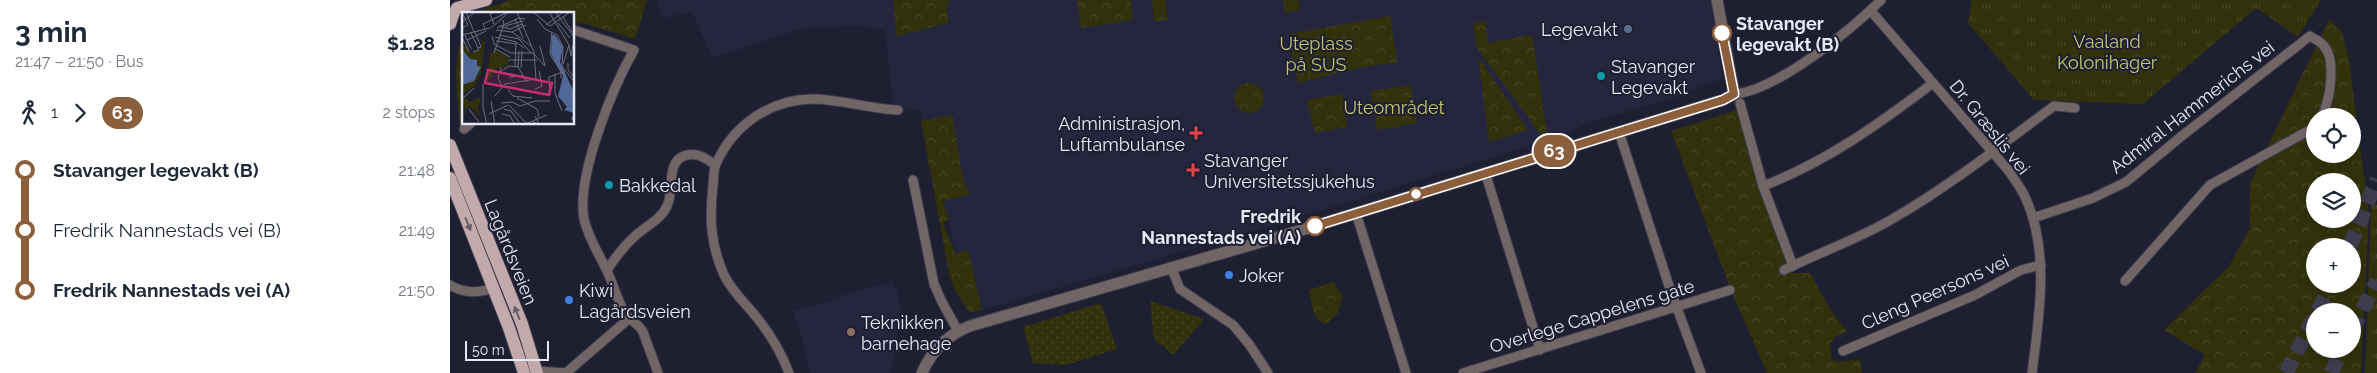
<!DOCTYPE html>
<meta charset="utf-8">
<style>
:root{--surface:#fff;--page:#f2f2f3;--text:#1f2937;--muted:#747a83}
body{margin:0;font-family:Raleway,sans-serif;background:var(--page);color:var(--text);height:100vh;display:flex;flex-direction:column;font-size:19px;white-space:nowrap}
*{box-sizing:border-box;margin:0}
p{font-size:16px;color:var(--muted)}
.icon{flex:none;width:28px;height:28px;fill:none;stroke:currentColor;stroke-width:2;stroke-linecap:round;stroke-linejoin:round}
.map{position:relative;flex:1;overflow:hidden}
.drawer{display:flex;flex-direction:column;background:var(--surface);width:450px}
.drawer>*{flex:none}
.badge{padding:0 10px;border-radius:16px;font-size:18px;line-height:32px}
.fabs{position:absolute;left:1856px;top:108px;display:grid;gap:10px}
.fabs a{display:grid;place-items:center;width:55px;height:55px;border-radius:50%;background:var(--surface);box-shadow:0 2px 8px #0003;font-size:25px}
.scale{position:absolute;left:15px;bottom:12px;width:84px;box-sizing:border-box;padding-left:5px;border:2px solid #e7e8f5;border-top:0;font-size:14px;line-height:18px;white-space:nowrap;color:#e7e8f5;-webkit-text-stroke:4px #1f1f32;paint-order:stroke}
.map>.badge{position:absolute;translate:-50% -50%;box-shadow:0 0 0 2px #fff}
.legs{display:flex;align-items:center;gap:8px;height:55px;padding:0 15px;font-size:16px}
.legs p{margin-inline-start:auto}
.summary{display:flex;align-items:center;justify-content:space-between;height:85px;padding:0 15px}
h1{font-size:28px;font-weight:700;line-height:38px}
ul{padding:0 15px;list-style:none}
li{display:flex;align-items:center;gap:18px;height:60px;font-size:19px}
li i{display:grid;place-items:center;width:8px;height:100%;margin:0 6px;background:currentColor}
li i::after{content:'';width:12px;height:12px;margin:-6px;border:4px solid;border-radius:50%;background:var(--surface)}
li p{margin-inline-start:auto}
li:first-child i{background:linear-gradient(#0000 50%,currentColor 0)}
li:last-child i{background:linear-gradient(currentColor 50%,#0000 0)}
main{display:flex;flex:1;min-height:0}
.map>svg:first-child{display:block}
.built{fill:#25253e}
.grass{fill:url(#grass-tufts)}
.forest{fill:url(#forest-crowns);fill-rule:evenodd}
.garden{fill:url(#garden-dots)}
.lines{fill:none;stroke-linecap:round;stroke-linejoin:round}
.motorway-tunnel{stroke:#3d3d4f;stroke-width:15;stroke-dasharray:15 8;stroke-linecap:butt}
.minor-casing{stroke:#3b3b4d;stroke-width:11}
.tertiary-casing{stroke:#3b3b4d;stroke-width:13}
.primary-casing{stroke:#3b3b4d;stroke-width:14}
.minor{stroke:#716566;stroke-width:9}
.tertiary{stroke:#716566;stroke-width:11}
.primary{stroke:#c2a9ab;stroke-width:12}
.oneway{fill:#685d68}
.line-1-casing{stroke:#fff;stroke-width:11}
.line-1{stroke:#8b5e3c;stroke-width:8}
.service-dot{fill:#5c6f8a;stroke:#1f1f32;stroke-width:2}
.stop-1-dot{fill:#fff;stroke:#8b5e3c;stroke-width:2.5}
.culture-dot{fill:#0f9aa8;stroke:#1f1f32;stroke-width:2}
.health-dot{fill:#e0444e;stroke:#1f1f32;stroke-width:2}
.shop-dot{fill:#3f7fe0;stroke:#1f1f32;stroke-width:2}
.education-dot{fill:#8d6e63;stroke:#1f1f32;stroke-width:2}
.labels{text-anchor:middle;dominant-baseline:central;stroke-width:4;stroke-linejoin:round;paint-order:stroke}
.stop-label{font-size:18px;font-weight:bold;fill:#e7e8f5;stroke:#1f1f32;text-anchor:start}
.poi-label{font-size:18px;fill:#e7e8f5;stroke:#1f1f32;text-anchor:start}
.park-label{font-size:18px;fill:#c4c76f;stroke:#1f1f32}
.street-label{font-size:18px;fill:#e7e8f5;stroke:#1f1f32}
.inset-road{fill:none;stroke:#6f6f80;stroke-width:1}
.view{fill:#c62d6a;fill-opacity:0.15;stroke:#c62d6a;stroke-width:2.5}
.inset-edge{fill:none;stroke:#e7e8f5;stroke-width:2.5}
</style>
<main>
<section class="drawer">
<div class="summary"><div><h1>3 min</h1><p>21:47 – 21:50 · Bus</p></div><b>$1.28</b></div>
<div class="legs"><svg class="icon" aria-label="walk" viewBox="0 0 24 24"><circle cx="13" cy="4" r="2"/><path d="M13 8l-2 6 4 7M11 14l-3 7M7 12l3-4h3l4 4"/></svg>1<svg class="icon" aria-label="forward" viewBox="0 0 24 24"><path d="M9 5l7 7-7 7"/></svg><b class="badge" style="background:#8b5e3c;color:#fff">63</b><p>2 stops</p></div>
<ul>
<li><i style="color:#8b5e3c"></i><b>Stavanger legevakt (B)</b><p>21:48</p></li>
<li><i style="color:#8b5e3c"></i><span>Fredrik Nannestads vei (B)</span><p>21:49</p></li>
<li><i style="color:#8b5e3c"></i><b>Fredrik Nannestads vei (A)</b><p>21:50</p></li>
</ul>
</section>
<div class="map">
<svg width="1927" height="373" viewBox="0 0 1927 373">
<defs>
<pattern id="grass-tufts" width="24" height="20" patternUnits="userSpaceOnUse" patternTransform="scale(1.25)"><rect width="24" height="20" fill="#31320b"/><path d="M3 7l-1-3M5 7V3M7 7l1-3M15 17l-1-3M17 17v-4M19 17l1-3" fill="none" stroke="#454623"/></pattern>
<pattern id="forest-crowns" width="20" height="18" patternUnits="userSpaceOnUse" patternTransform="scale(1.25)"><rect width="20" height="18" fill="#31320b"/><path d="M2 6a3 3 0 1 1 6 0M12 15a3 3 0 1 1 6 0" fill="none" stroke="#454623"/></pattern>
<pattern id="garden-dots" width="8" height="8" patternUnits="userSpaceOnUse" patternTransform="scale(1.25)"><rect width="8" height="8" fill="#31320b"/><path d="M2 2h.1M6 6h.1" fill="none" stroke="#454623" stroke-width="1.8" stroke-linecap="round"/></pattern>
</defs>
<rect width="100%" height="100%" fill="#1f1f32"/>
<g class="built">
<polygon points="206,0 1260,0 1273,78 1227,97 1138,123 1118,134 831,223 522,313 470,109 444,114 435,31 413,26 351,29 263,58 242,12 213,18"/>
<polygon points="443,282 448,294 454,323 447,331 442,368 439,373 359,373 353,339 343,311 361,305 373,304 404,291"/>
</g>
<g class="grass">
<polygon points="702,0 715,0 718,20 704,21"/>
<polygon points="1522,0 1871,0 1848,37 1806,8 1693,104 1584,100 1518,23"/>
<polygon points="1921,204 1927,205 1927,373 1915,373"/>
</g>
<g class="forest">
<polygon points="60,0 197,0 185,39 133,23 124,24 124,14 21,14"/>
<polygon points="443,0 501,0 497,4 498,23 446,36"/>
<polygon points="627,0 681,0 683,20 631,28"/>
<polygon points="833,0 848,0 850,10 835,13"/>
<polygon points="940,16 947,62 903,69 848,83 838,34"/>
<path d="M1879,19l13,13 7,28 20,154 -8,159h-166l10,-18 -41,-25 65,-64 21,-38v-45zM1865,116h37v38h-37zM1865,181h37v38h-37zM1865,246h37v38h-37zM1865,311h37v38h-37z"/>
<polygon points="1035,21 1038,43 1082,35 1097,132 1094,139 1027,48 1023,23"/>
<path d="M14,31v92l-4,4c-3,-30 -8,-67 4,-96z"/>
<polygon points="1028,57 1078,130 1039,142"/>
<circle cx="799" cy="98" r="15"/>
<polygon points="961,85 967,123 927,130 921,91"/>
<polygon points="892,94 897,127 865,133 857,100"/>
<polygon points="1287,110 1308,187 1342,273 1360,273 1379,307 1397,332 1386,336 1380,344 1381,360 1390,362 1410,359 1412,373 1317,373 1283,295 1221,131"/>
<polygon points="502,115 514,183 520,194 493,201 499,219 493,223 506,254 518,249 532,310 519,312 504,289 499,274 471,121"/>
<polygon points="883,282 893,296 888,313 875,325 864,315 859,290"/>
</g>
<g class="garden">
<polygon points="700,301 754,319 723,355 704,339"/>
<polygon points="651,303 667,349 616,365 583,363 573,327"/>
</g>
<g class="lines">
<g class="motorway-tunnel">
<polyline points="1900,246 1927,179"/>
<polyline points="1868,311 1882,284"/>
<polyline points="1902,330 1927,281"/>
<polyline points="1836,373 1865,316"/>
<polyline points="1881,373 1893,349"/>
</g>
<defs>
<g id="minor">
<path d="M1421,11l137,159c6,9 14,19 18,29 24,54 13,118 6,174"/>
<path d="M124,30l60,20c-21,37 -58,126 -50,169 4,18 15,35 23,52 7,14 11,33 20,45 5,6 12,8 16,16l15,41"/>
<path d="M1284,94c42,-3 117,-64 147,-94"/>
<polyline points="1290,103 1313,186 1343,266"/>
<polyline points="14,129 20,124"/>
<polyline points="1169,132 1220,289 1251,373"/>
<polyline points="1035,172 1090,350"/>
<polyline points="463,180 484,284 492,302 508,331"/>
<path d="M1313,186c63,-24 116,-62 170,-103"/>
<polyline points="906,213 956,373"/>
<path d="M1583,218l60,-20 33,-16 57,-47 127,-99c4,3 10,5 13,9 14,14 7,55 -1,71"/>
<polyline points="721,267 730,289 783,325 799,344 818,373"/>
<path d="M157,270c8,-12 16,-23 27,-33 10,-10 27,-17 33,-31 7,-13 0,-39 13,-48 13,-8 25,-1 35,7"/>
<path d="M1334,270c36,-18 75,-31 110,-52 57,-33 107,-73 160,-112l21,2"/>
<polyline points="1675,281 1760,185 1865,127"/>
<path d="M0,285c15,9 28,8 44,3"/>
<polyline points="1393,351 1525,295 1571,270 1591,265"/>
<polyline points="87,371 117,373"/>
<polyline points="116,373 175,322 177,316"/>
<path d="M339,373c-8,-21 -20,-41 -35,-59 -11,-13 -22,-23 -30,-39 -13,-29 -15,-57 -11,-89 1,-7 0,-16 3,-22 17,-39 54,-64 95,-65 30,0 58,10 87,11"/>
<polyline points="1013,373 1280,290"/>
</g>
<path id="tertiary" d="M472,373c10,-23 25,-38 48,-47l322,-93 431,-133 11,-6 -17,-94"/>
<g id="primary">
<polyline points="7,8 36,0"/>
<polyline points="0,24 4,12"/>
<polyline points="0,145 72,324 87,373"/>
<polyline points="0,178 59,328 74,373"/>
</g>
</defs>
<use href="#minor" class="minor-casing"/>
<use href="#tertiary" class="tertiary-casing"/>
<use href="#primary" class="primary-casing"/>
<use href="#minor" class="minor"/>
<use href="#tertiary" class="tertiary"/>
<use href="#primary" class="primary"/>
</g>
<defs><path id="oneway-solid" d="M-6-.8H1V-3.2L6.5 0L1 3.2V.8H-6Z" transform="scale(1.25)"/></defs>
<g class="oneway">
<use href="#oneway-solid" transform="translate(18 224) rotate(68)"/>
<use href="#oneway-solid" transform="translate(67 313) rotate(-112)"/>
</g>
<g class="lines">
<defs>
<polyline id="line-1" points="865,226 1273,100 1284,94 1272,33"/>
</defs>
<use href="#line-1" class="line-1-casing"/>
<use href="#line-1" class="line-1"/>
</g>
<circle class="service-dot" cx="1178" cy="29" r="5"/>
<g class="stop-1-dot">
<circle cx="1272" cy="33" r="9"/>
<circle cx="966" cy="194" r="6"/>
<circle cx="865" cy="226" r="9"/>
</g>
<g class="culture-dot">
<circle cx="1151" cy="76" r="5"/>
<circle cx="159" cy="185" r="5"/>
</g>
<g class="health-dot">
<path d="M743.5 125.5h5v5h5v5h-5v5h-5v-5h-5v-5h5z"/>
<path d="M740.5 162.5h5v5h5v5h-5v5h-5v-5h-5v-5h5z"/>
</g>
<g class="shop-dot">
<circle cx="779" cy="275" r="5"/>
<circle cx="119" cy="300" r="5"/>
</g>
<circle class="education-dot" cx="401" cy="332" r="5"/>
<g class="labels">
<g class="stop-label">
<text x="1286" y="23">Stavanger<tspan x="1286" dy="21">legevakt (B)</tspan></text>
<text x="851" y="216" text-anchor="end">Fredrik<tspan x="851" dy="21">Nannestads vei (A)</tspan></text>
</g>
<g class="poi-label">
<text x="1168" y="29" text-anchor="end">Legevakt</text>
<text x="1161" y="66">Stavanger<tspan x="1161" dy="21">Legevakt</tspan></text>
<text x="735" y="123" text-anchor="end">Administrasjon,<tspan x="735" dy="21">Luftambulanse</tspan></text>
<text x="754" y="160">Stavanger<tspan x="754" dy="21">Universitetssjukehus</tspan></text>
<text x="169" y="185">Bakkedal</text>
<text x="789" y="275">Joker</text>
<text x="129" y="290">Kiwi<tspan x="129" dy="21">Lagårdsveien</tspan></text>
<text x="411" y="322">Teknikken<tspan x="411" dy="21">barnehage</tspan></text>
</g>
<g class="park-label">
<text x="1657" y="41">Vaaland<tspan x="1657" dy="21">Kolonihager</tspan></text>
<text x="866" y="43">Uteplass<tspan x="866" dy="21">på SUS</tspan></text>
<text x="944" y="107">Uteområdet</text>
</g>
<g class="street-label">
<text transform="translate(1742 107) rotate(-38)">Admiral Hammerichs vei</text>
<text transform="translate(1540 127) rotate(51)">Dr. Græslis vei</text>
<text transform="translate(61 252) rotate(68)">Lagårdsveien</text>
<text transform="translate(1485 292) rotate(-24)">Cleng Peersons vei</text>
<text transform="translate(1142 316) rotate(-17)">Overlege Cappelens gate</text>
</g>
</g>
<g transform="translate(12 12)">
<rect width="112" height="112" fill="#1f1f32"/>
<path d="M17,23l3,7 3,-1 -4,33 -7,12 -11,8 -1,-47 4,-1 4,7 9,-3 3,-4zM32,37l14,8 1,5 -3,5 -9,1 -10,14 3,-29h4zM4,85l3,5 12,-5 -3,12 3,9 -11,-12 -4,4 -4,-10z" fill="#31320b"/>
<path d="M90,23h3l8,12 -3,15 14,30v29l-3,-2 3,-6 -10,-3 3,-3 -9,-11 5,-20 -12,-22zM0,37l8,10 7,1v6l4,1 -7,14 -12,4z" fill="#516898"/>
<path class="inset-road" d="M4,0l8,20M71,0l17,14 20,-14M87,0l20,33M93,0l20,26M101,5l9,15M53,7l8,19M75,7l8,10 12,6 6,12 -1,19 13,17M0,10l13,-10M96,11l12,15M32,12l-4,-10 5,-2M84,13l16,-12M37,14l11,3 12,-5M43,14l18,-5M0,16l6,-3 -6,-13M29,16l17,-15M35,16l22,-10 6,1M23,17l-2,-5 23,-11M34,18l16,2 19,14M13,20l6,15 -3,1M50,20l14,-7M90,20l-2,22 11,18v6M9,21l8,17 -6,2M0,23l28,-7M3,23l6,14M37,23l20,4 12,14M30,24l2,8 17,9h22M0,25l7,15M33,25l21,5 8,6M5,28l19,-9M34,29l20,3M107,33l2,11 2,-11M78,34l5,20M32,36l16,9M32,41l10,-29 -1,-4M71,41l12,13M47,48h28M106,51v7l7,8M101,52l6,-19M53,54l1,-24M39,55l-3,11 4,8M56,55l1,-16M59,56l1,-17M38,60l9,-6 9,1 9,15M93,62v19l7,18M47,65l15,-1M21,72v23l4,18M73,77l7,-3 -3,-15M46,78l5,6 19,2M88,83l-1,-18 16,-6M33,84l10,-12 31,-5 -2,-27 -17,-40M55,86l20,11 2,8M0,87l12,-11M29,89l4,24M39,91l11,-1 8,4M47,93l19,20M58,94l15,-5h15M7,97l10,13M42,97l7,2 8,11M27,102l19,-9M40,102l8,2 5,9M71,110l6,2 -4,-8M61,113l24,-10"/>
<path class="view" d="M26,58l64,13 -3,12 -64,-12z"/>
<rect width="112" height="112" class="inset-edge"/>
</g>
</svg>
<div class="fabs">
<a><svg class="icon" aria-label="locate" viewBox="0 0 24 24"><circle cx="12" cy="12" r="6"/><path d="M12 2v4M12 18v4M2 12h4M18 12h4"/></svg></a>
<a><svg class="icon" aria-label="layers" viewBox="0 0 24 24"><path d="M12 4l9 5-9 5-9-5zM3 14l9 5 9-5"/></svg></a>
<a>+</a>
<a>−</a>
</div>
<div class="scale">50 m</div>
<b class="badge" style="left:1104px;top:151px;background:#8b5e3c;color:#fff">63</b>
</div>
</main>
